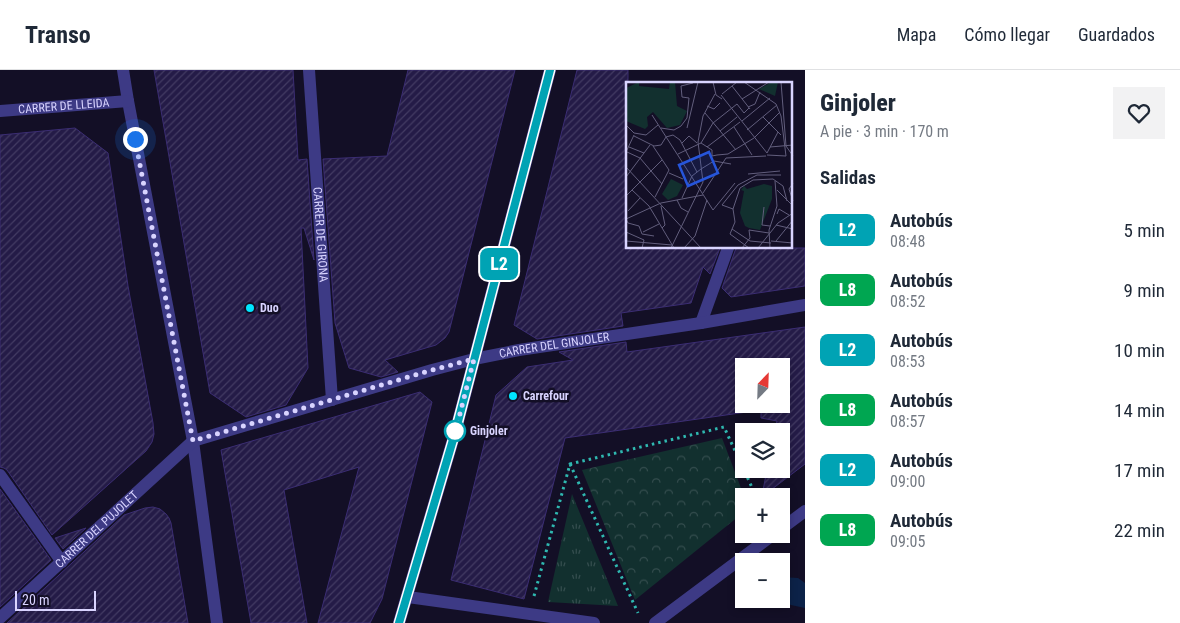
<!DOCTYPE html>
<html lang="es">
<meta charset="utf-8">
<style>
:root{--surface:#fff;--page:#f2f2f3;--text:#1f2937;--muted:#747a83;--line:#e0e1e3}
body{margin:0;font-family:"Roboto Condensed",sans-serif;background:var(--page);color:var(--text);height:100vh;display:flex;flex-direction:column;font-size:19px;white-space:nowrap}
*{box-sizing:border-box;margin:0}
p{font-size:16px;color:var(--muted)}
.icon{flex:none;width:28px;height:28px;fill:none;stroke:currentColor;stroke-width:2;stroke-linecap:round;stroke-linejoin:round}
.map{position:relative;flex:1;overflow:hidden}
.sheet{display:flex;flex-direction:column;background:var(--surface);width:375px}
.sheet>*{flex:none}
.badge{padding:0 10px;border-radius:8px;font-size:18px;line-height:32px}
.needle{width:32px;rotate:23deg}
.fabs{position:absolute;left:735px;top:288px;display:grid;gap:10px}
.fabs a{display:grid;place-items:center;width:55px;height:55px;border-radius:0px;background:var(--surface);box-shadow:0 2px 8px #0003;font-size:25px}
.scale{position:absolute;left:15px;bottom:12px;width:81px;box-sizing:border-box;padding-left:5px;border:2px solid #d9d4ff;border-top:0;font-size:14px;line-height:18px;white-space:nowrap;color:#d9d4ff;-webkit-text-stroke:4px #130f26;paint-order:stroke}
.you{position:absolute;width:25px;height:25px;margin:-12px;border:4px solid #fff;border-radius:50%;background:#1a73e8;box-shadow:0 0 0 8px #1a73e833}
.map>.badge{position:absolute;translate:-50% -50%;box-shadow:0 0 0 2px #fff}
h2{padding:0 15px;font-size:19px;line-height:45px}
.round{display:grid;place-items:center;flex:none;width:52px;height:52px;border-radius:0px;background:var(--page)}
.summary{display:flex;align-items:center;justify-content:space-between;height:85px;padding:0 15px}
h1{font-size:24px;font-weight:800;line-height:38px}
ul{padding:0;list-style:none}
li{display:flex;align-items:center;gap:15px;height:60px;padding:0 15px}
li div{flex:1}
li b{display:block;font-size:19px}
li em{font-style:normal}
li .badge{min-width:55px;font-weight:700;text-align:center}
header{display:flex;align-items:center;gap:30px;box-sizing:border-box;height:70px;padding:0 25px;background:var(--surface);border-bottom:1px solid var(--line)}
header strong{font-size:24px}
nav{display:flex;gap:28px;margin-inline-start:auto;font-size:18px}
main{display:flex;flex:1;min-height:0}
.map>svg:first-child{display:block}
.grass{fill:url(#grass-tufts)}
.park{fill:url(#park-crowns)}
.water{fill:#0c2248}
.building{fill:url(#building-hatch);stroke:#3b2d73;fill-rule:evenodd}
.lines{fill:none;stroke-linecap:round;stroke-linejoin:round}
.path{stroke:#2fb8b0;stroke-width:3;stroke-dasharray:2.5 4;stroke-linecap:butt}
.minor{stroke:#3d3a85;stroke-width:12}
.line-casing{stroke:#fff;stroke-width:11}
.line{stroke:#00a3b4;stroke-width:8}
.walk{stroke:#d9d4ff;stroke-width:5;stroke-dasharray:0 9}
.poi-dot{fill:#00e5ff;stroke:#130f26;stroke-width:2}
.stop-dot{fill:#fff;stroke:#00a3b4;stroke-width:2.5}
.labels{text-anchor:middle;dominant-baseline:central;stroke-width:5;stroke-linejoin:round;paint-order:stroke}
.street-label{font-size:12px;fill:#d9d4ff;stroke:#130f26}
.poi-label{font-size:12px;font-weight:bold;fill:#d9d4ff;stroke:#130f26;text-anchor:start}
.stop-label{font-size:12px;font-weight:bold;fill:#d9d4ff;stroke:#130f26;text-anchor:start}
.inset-road{fill:none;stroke:#625e7d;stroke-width:1}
.view{fill:#2655da;fill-opacity:0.15;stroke:#2655da;stroke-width:2.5}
.inset-edge{fill:none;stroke:#d9d4ff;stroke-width:2.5}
</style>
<header>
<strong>Transo</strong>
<nav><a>Mapa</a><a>Cómo llegar</a><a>Guardados</a></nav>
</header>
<main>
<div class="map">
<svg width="805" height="553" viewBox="0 0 805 553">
<defs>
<pattern id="grass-tufts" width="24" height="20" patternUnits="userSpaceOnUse" patternTransform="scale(1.25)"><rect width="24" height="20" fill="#12302f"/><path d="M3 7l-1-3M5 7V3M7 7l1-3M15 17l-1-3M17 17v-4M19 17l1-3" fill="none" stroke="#344d4e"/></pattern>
<pattern id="park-crowns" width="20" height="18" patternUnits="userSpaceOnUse" patternTransform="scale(1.25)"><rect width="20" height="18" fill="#12302f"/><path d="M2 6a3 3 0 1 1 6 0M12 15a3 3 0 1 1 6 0" fill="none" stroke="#344d4e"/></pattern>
<pattern id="building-hatch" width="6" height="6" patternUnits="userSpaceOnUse" patternTransform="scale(1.25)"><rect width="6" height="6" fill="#241b47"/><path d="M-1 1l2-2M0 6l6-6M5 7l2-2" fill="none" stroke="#433b63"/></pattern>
</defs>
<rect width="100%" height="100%" fill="#130f26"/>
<polygon class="grass" points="572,424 618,536 548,532"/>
<polygon class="park" points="722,368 744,426 744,442 635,530 582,400"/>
<polygon class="water" points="781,507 798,508 805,513 805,538 791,535 778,529 781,529"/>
<g class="building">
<polygon points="154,0 293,0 298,90 307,89 314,190 304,158 301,158 308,298 286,335 246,347 210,323"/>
<polygon points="408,0 515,0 449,262 445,268 436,275 385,290 398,302 381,307 349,298 335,253 323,89 387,86"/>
<polygon points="577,0 628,0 628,178 720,178 710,204 703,197 691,233 621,243 623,256 537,269 514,255"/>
<polygon points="75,58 108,83 128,216 153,353 154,364 152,372 146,381 52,465 7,400 4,398 0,397 0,65"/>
<polygon points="736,178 805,178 805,216 731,227 722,218"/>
<path d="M805,257v137l-42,32h-1l5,-27h14v-38h-6l2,-10 -16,-3v-8l-196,28 -41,161 -73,-19 45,-185 31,-28 46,-7 -14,-8 67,-10 1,10zM744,296h37v38h-37z"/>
<polygon points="420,322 432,332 382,529 370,553 318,553 359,397 284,420 307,553 251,553 221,380"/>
<polygon points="0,419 51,490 0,537"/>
<polygon points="153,437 160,439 166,444 169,448 171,453 188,553 7,553 124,445 145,438"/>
<polygon points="86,458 63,479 55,468"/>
</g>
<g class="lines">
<g class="path">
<polyline points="570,394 638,543"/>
<polyline points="534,526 570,394 724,357 756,426"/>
</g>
<g class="minor">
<polyline points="123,0 128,31 193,371 217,553"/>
<path id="s1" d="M309,0l23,330"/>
<path id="s2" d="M0,41l128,-10"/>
<polyline points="701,253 728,178"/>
<polyline points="0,405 62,492"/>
<polyline points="781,459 805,441"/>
<polyline points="408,527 594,553"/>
<path id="s3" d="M0,548l193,-177 239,-71 42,-11 45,-9 182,-27 104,-18"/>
<polyline points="399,553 455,363 550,0"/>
<polyline points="655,553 774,464"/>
</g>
</g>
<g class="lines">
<defs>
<polyline id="line" points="399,553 455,363 550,0"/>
</defs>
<use href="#line" class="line-casing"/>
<use href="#line" class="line"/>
<polyline class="walk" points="135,69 193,371 432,300 474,289 455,363 455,361"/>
</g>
<g class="poi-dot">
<circle cx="250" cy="238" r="5"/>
<circle cx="513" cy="326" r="5"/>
</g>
<circle class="stop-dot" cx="455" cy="361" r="10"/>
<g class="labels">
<g class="street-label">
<text stroke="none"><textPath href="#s2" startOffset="64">CARRER DE LLEIDA</textPath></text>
<text stroke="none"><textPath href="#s1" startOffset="165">CARRER DE GIRONA</textPath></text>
<text stroke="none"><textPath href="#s3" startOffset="636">CARRER DEL GINJOLER</textPath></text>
<text stroke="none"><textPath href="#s3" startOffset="131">CARRER DEL PUJOLET</textPath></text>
</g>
<g class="poi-label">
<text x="260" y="238">Duo</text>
<text x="523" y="326">Carrefour</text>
</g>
<g class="stop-label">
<text x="470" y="361">Ginjoler</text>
</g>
</g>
<g transform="translate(626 12)">
<rect width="166" height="166" fill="#130f26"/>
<path d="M13,0v4l30,3 1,-7h5l2,24 10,5 -7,14 -13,3 -14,-16 -6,5 1,9 -3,3 -19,-8v-33z" fill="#12302f"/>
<path d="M152,0l-3,14 -16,-7 11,-6zM138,102l8,2v13l-12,31 -11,-2 -4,-2 -5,-13 4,-22 -3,-1 3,-4 3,3z" fill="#12302f"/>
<path d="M45,97l12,6 -6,11 -9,4 -6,-6z" fill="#12302f"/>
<path class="inset-road" d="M87,0l3,13 6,4M118,0l32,22 5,12 5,40M155,0l5,64 7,10M106,4l18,23M96,12l15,-12M95,13l46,58M63,16l-7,-1 -1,-11 12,-3M116,17l27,-17M81,24l7,3 6,-6M122,25l7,-3 5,-12M79,31l31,37M26,33l61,95 22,-27M137,35l18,18M116,39l28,-23M0,43l8,8 12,2 12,-10M108,45l18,28M35,46l13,2 7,-4 6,-8 2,-20M61,46l11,-46M121,48l30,-25M94,49l17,-14M8,54l20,10 7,-1 5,-8M40,55l7,-2 7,5 17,32M56,61l7,-7 8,7M75,61l12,-20 24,-19 7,9 5,-5M27,64l16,24M3,65l15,6M81,65l33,-25M144,65l23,-2M0,70l8,-17M1,70l13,6 22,26M141,71l11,-21M52,72l23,-11 11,7v6l5,-1M91,73l11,-1 26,-16 26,-26M141,73l19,1M0,85l75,81M43,91l14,6M122,92l32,-3M0,95l24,-32M167,101l-4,6 4,12M6,108l17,16 25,42M151,108l16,16M77,111l23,-35 40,-2M0,114l36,-36M29,115l14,-27M56,116l10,-22 9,-7 13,-8 17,3M51,118l4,8 7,4M35,124l4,19 -3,3M138,125l-2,18 8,1M107,127l-11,-4 16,-20 19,-10h24M2,129l12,-13M151,132l2,-5 10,6M150,143l17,4M106,147l18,12 21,2M0,150l18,8 -2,8M17,150l16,-8M28,154l-12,-2 -3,-8 -11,-3 -2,-4 35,-16 42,-8M0,159l46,4M145,159l22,2M150,159l17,-21M45,166l32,-66 -5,-40 5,-26 12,-22M58,166l11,-12 12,-36M116,166l8,-10 -1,-8 20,3M123,166l-19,-14 5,-12 -2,-13 7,-21 13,-8 20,-1 10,7 4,15M132,166l20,-25 15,-10M144,166l-1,-18 8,-24 -2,-25"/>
<path class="view" d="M83,70l9,21 -30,13 -9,-21z"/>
<rect width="166" height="166" class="inset-edge"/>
</g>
</svg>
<div class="fabs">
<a><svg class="needle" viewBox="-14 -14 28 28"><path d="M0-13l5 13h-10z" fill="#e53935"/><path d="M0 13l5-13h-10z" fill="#747a83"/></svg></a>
<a><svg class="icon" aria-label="layers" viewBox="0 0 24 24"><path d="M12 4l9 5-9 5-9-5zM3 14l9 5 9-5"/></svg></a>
<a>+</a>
<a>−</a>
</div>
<div class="scale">20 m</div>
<div class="you" style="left:135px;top:69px"></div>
<b class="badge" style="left:499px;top:194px;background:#00a3b4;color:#fff">L2</b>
</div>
<section class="sheet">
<div class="summary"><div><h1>Ginjoler</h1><p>A pie · 3 min · 170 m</p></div><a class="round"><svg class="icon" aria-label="heart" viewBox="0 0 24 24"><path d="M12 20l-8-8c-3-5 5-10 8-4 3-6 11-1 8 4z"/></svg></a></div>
<h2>Salidas</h2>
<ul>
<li><span class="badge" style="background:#00a3b4;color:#fff">L2</span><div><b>Autobús</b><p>08:48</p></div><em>5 min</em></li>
<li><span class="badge" style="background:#00a651;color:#fff">L8</span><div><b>Autobús</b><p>08:52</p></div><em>9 min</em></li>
<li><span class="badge" style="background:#00a3b4;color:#fff">L2</span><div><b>Autobús</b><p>08:53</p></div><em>10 min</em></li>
<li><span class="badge" style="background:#00a651;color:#fff">L8</span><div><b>Autobús</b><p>08:57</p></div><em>14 min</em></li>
<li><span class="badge" style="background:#00a3b4;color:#fff">L2</span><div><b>Autobús</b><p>09:00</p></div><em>17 min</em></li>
<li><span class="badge" style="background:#00a651;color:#fff">L8</span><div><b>Autobús</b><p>09:05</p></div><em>22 min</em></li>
</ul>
</section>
</main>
